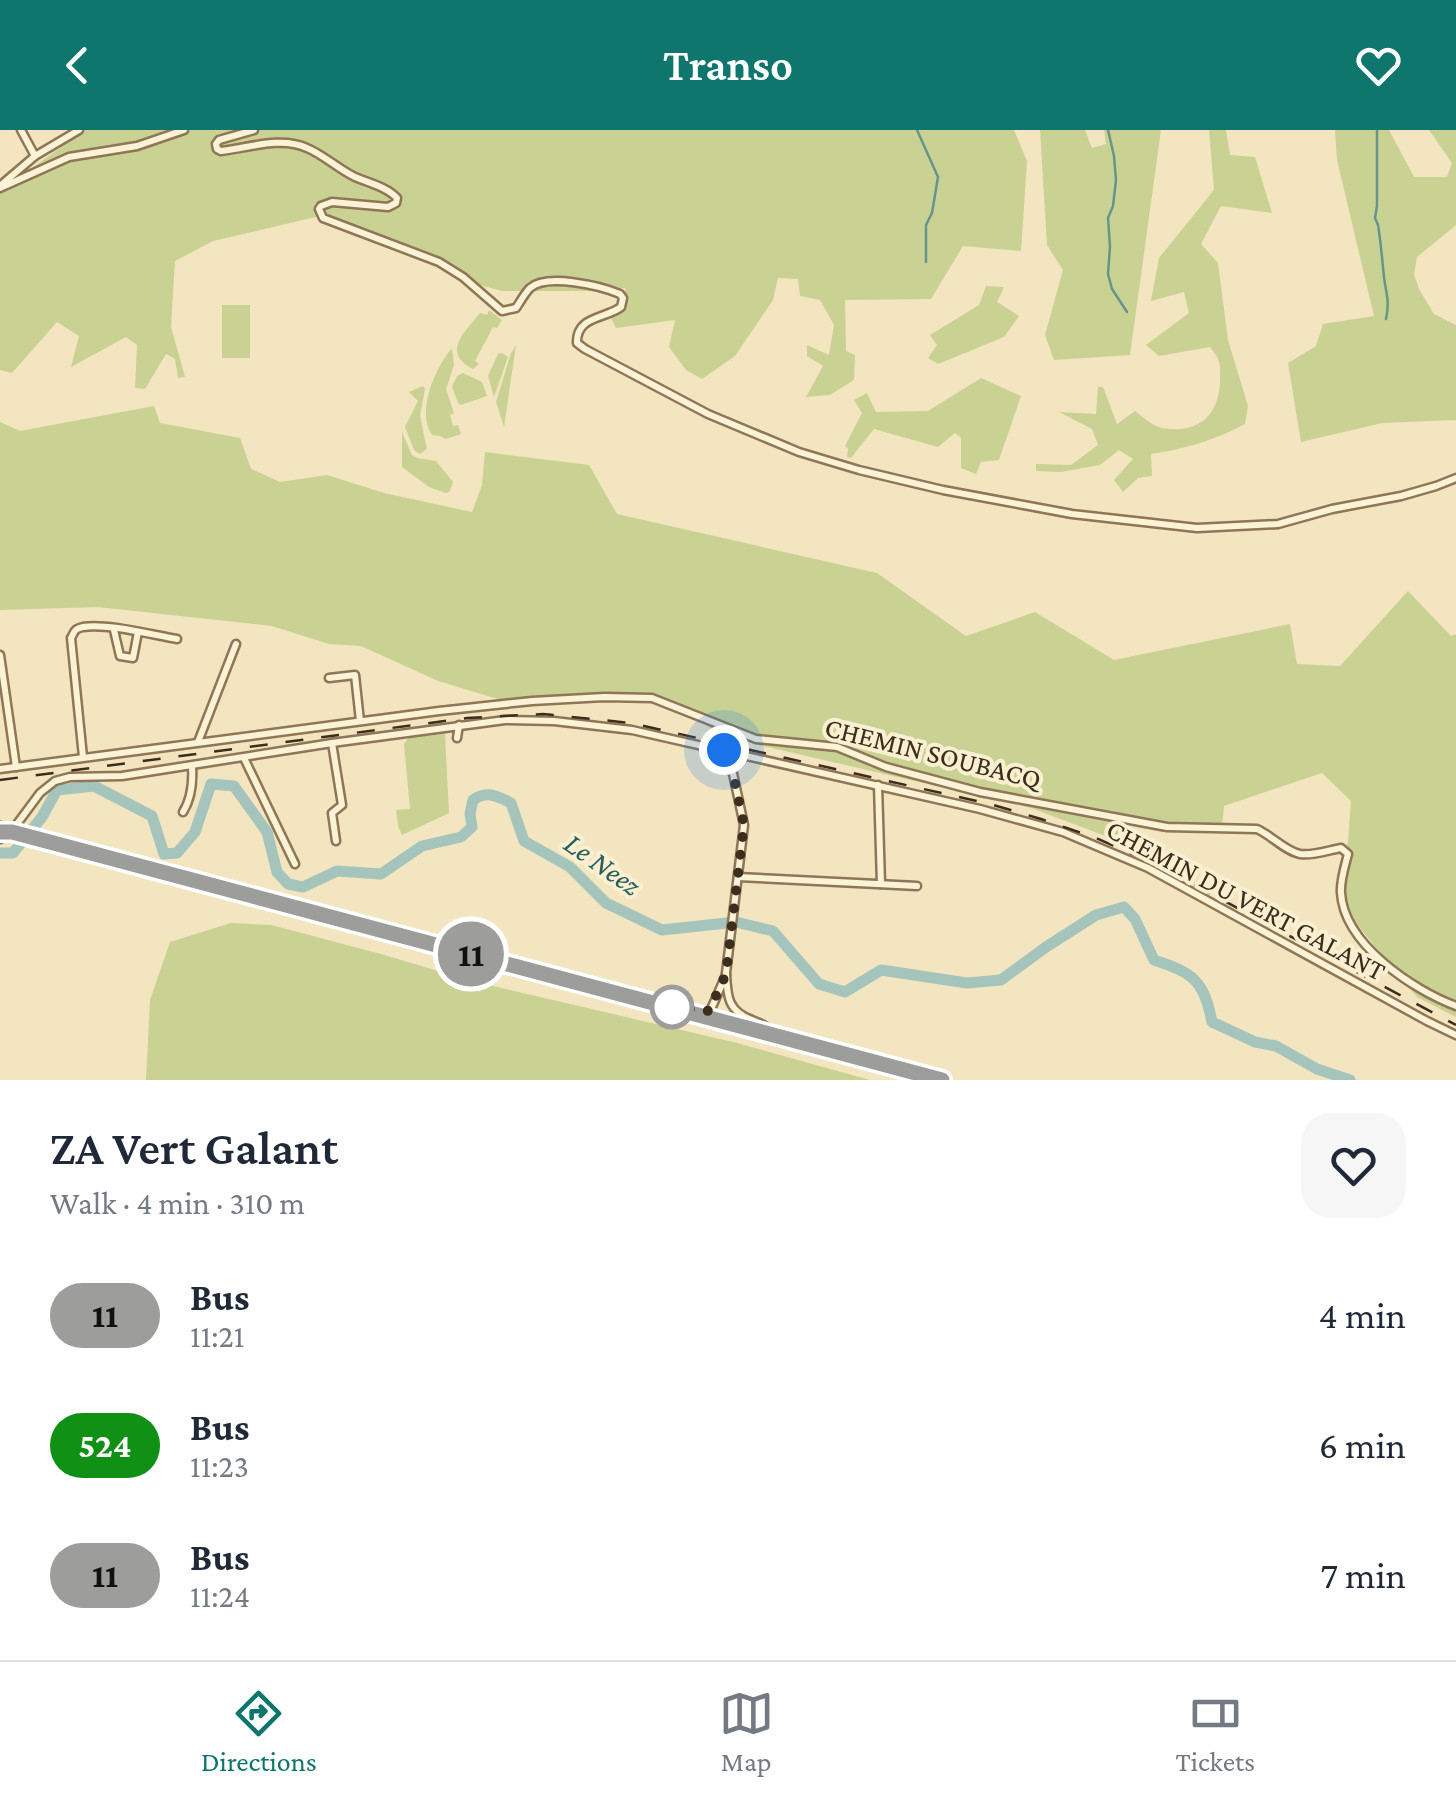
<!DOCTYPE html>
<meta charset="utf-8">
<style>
:root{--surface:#fff;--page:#f6f6f7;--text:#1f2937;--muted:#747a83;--line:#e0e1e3;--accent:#0f766e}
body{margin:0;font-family:"Crimson Pro",serif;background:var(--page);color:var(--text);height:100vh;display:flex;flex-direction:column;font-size:38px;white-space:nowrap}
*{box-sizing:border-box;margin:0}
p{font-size:32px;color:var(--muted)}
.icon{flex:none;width:55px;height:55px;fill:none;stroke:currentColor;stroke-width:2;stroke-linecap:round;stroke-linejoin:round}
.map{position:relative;height:950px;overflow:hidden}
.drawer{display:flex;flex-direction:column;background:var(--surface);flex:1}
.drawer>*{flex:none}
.badge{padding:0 20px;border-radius:32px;font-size:35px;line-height:65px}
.you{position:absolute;width:50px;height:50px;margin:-25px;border:8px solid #fff;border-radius:50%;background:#1a73e8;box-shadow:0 0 0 15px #1a73e833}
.map>.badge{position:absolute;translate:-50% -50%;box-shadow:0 0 0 5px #fff}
.round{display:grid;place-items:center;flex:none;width:105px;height:105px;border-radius:30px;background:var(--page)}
.summary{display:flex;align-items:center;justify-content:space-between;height:170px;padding:0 50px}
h1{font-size:48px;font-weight:600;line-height:75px}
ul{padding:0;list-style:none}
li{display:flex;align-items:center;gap:30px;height:130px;padding:0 50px}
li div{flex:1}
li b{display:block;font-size:38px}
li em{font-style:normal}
li .badge{min-width:110px;font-weight:700;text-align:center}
header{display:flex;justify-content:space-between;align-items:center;height:130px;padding:0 50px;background:var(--accent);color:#fff;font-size:45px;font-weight:600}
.menu{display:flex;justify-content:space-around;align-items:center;height:140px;border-top:2px solid var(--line);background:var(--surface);font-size:28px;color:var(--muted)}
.menu a{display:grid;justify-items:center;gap:5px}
.menu .selected{color:var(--accent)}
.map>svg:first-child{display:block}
.green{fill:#c9d293}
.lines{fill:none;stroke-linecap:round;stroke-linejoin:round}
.stream{stroke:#69948b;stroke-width:2.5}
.river{stroke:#a4c4bc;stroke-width:11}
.minor-casing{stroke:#8e7656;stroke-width:11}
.primary-casing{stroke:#5b432b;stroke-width:15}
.minor{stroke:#fcf2d5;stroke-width:6}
.primary{stroke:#fade94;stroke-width:10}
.rail{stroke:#3c2d1c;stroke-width:2.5;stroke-dasharray:18 18;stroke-linecap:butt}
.line-casing{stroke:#fff;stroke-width:22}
.line{stroke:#9d9d9c;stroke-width:15}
.walk{stroke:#3c2d1c;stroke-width:10;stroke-dasharray:0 18}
.stop-dot{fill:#fff;stroke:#9d9d9c;stroke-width:5}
.labels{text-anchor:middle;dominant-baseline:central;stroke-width:8;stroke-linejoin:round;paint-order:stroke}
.street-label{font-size:28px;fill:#3c2d1c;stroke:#f9efd1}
.water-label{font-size:30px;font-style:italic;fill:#295e5c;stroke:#f9efd1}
</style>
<header><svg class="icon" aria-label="back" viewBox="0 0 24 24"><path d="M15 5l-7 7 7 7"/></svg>Transo<svg class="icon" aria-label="heart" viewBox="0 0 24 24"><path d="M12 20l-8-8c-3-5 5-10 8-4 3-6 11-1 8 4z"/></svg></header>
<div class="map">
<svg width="1456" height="950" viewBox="0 0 1456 950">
<rect width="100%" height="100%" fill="#f3e5c0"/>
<g class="green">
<polygon points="85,0 1014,0 1027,31 1021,121 963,116 931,169 845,170 846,221 855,225 854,250 830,265 806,267 823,236 807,226 807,215 829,225 834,195 820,170 800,166 798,149 778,148 773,170 735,226 702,249 686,240 669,217 675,190 616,198 611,188 626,171 625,158 599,161 502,161 480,155 430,124 320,86 213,111 175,131 171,197 185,247 178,248 175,229 166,224 145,259 135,258 137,215 126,207 71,237 79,206 57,192 12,243 0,240 0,61"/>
<polygon points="1040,0 1085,0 1092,18 1106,14 1104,0 1161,0 1130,225 1054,230 1045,205 1063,140 1047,115"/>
<path d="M1209,0h17l4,25 25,2 17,56 -51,-7 -20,38 17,19 10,77 20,66 -3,18c-30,16 -60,25 -94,30l1,22 -14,2 -15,14 -9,-12 19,-21 -14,-9 -19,15 -39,7 -25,-1v-7l35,1 27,-20 -6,-16 -33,-17 37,2 2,-27h5l14,37 18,-13c8,6 17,15 27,17 34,6 56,-10 58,-45 0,-19 2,-21 -10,-36l-51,9 -13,-11 43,-32 -5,-21 -33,9 8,-43 55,-68z"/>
<polygon points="1335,0 1389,0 1414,47 1447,47 1452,33 1429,0 1456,0 1456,95 1417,127 1414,144 1419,159 1434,184 1456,195 1456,290 1382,293 1301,312 1288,233 1316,216 1323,194 1374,186 1337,30"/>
<polygon points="986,156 1004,157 997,172 1019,186 1004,207 938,234 928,228 937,215 930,205 979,175"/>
<rect x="222" y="175" width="28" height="53"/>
<path d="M489,180l13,10 -5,8 -4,-1 -18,34 4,3 -6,5c-32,-17 -8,-37 7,-56l7,2z"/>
<polygon points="516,215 504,297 496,272 511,223"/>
<path d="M452,218l2,17 -8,24 8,24 -4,2 3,11 5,-1 3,9 -15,5 -6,-3 -8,-1c-16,-24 3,-67 20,-87z"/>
<polygon points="502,223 508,227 494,267 488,246 498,224"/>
<polygon points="463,243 482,252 487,266 461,275 458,273 452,257 457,246"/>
<polygon points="981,248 1021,266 999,330 981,332 976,344 961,338 961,308 955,303 938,317 874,299 851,328 847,327 848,319 845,316 862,283 854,270 867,263 876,282 928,281"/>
<polygon points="423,256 425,259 420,286 427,319 420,324 414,320 405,297 418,271 409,262"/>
<polygon points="154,276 160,293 240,308 251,339 280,352 327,345 384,363 472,382 482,355 485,322 589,335 617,384 877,443 966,506 1035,482 1114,530 1290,494 1297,534 1340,536 1408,461 1451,506 1456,504 1456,887 1417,867 1354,791 1348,776 1339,737 1348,712 1351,671 1322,643 1224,676 1222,697 1125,688 1116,710 1031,678 759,615 714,600 658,566 628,563 561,565 501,570 438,551 361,516 329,514 272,496 98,477 0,480 0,292 20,301"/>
<polygon points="402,302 412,325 417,328 436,331 453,352 450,361 446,363 429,357 402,337"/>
<polygon points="445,604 449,683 402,705 398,696 396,680 410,679 404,614 409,607"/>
<polygon points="231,793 271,795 381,824 472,851 737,913 870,950 146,950 150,870 170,812"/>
</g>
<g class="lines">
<g class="stream">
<polyline points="917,0 938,47 932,83 926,95 926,132"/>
<polyline points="1108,0 1114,26 1116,50 1113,76 1108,88 1110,117 1108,144 1112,159 1127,182"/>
<path d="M1377,0v76l-2,12 3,7c3,18 4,34 6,52 2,17 6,23 2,42"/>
</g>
<path class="river" d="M0,723h13l29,-36 15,-27 37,-4 58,30 12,38 13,-1 18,-21 16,-48 23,2 33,46 10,40 11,12 15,3 34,-16 44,3 41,-28 39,-9 11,-10 -2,-13 3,-14c14,-10 24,-4 38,3l13,38 46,26 36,36 56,27 74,-8 37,9 46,53 26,8 36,-22 86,13 34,-3 45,-33 50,-32 28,-8 11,12 19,41c39,13 50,20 58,62l43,20 21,4 41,23 33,11"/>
<defs>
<g id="minor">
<polyline points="21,0 35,26"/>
<path d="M254,0l-35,10 -3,4 1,5 4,2c27,-3 60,-15 86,-3 17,7 31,21 48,29 14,6 32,10 42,21l-1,5 -8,4 -56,-5 -11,4 -2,3 4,9 116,44 24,15 39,34 14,-3c4,-6 9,-15 14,-20 17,-15 71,-2 90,6l3,4 -2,9c-16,12 -45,9 -44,36l8,6 123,65 91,38 60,18 84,20 129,24 125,14 81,-4 54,-15 69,-13 35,-10 20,-8"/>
<polyline points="1,55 35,26 79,0"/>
<polyline points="0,58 69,27 137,16 184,0"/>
<polyline points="114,500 120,526 133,528 138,502"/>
<polyline points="0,525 16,637"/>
<polyline points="329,548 355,545 360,591"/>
<polyline points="457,608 459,595"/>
<polyline points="198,612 236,514"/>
<polyline points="332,613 342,675 332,683 336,711"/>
<path d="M724,620l8,19 12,56 -18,148c1,24 2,38 26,47 9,4 14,5 20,13"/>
<path d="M83,627l-12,-119c4,-7 3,-9 12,-11 24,-4 70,8 94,12"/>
<polyline points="244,628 295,734"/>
<path d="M0,639l439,-58 93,-10 72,-4 48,1 104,41 81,8 49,20 94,25 187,35 90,2c14,6 28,22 43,25 13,2 29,-4 41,-6l7,6c-3,12 -8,27 -7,39 3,51 72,97 115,113"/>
<polyline points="878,655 881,754"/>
<path d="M183,682c8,-13 10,-31 9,-46"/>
<polyline points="0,709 11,702 40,663 55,651 70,647 122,646 332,613 505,590 554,591 632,600 980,679 1063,702 1148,738 1427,891 1456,905"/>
<polyline points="738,747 917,756"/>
<polyline points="708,886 726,845"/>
</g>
<polyline id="primary" points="0,698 942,950"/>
</defs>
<use href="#minor" class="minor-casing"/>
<use href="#primary" class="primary-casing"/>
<use href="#minor" class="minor"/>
<use href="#primary" class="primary"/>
<polyline class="rail" points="0,650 467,588 543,584 631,593 990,674 1041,689 1096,708 1155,734 1456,895"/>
</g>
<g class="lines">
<defs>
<polyline id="line" points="0,702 12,702 46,711 942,950"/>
</defs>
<use href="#line" class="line-casing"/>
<use href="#line" class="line"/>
<polyline class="walk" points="672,877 709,881 726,844 744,695 732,639 724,620"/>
</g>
<circle class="stop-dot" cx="672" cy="877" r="20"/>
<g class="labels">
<g class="street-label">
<text transform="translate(933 623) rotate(14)">CHEMIN SOUBACQ</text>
<text transform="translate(1246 770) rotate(28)">CHEMIN DU VERT GALANT</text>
</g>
<g class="water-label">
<text transform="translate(603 734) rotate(35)">Le Neez</text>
</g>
</g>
</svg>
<div class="you" style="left:724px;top:620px"></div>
<b class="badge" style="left:471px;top:824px;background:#9d9d9c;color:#111">11</b>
</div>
<section class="drawer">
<div class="summary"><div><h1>ZA Vert Galant</h1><p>Walk · 4 min · 310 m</p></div><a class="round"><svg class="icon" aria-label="heart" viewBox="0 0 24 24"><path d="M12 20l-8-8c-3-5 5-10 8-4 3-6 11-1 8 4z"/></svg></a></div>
<ul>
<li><span class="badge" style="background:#9d9d9c;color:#111">11</span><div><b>Bus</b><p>11:21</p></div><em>4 min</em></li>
<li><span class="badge" style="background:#109115;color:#fff">524</span><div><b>Bus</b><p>11:23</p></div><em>6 min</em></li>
<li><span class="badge" style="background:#9d9d9c;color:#111">11</span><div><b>Bus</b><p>11:24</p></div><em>7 min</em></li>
</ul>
</section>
<nav class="menu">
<a class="selected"><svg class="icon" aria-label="directions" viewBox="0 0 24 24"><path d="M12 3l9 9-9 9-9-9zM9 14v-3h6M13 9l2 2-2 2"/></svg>Directions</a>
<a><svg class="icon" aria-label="map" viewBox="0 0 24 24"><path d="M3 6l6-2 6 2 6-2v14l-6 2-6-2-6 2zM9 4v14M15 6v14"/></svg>Map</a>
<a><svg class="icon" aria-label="tickets" viewBox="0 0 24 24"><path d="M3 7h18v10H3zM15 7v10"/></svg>Tickets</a>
</nav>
